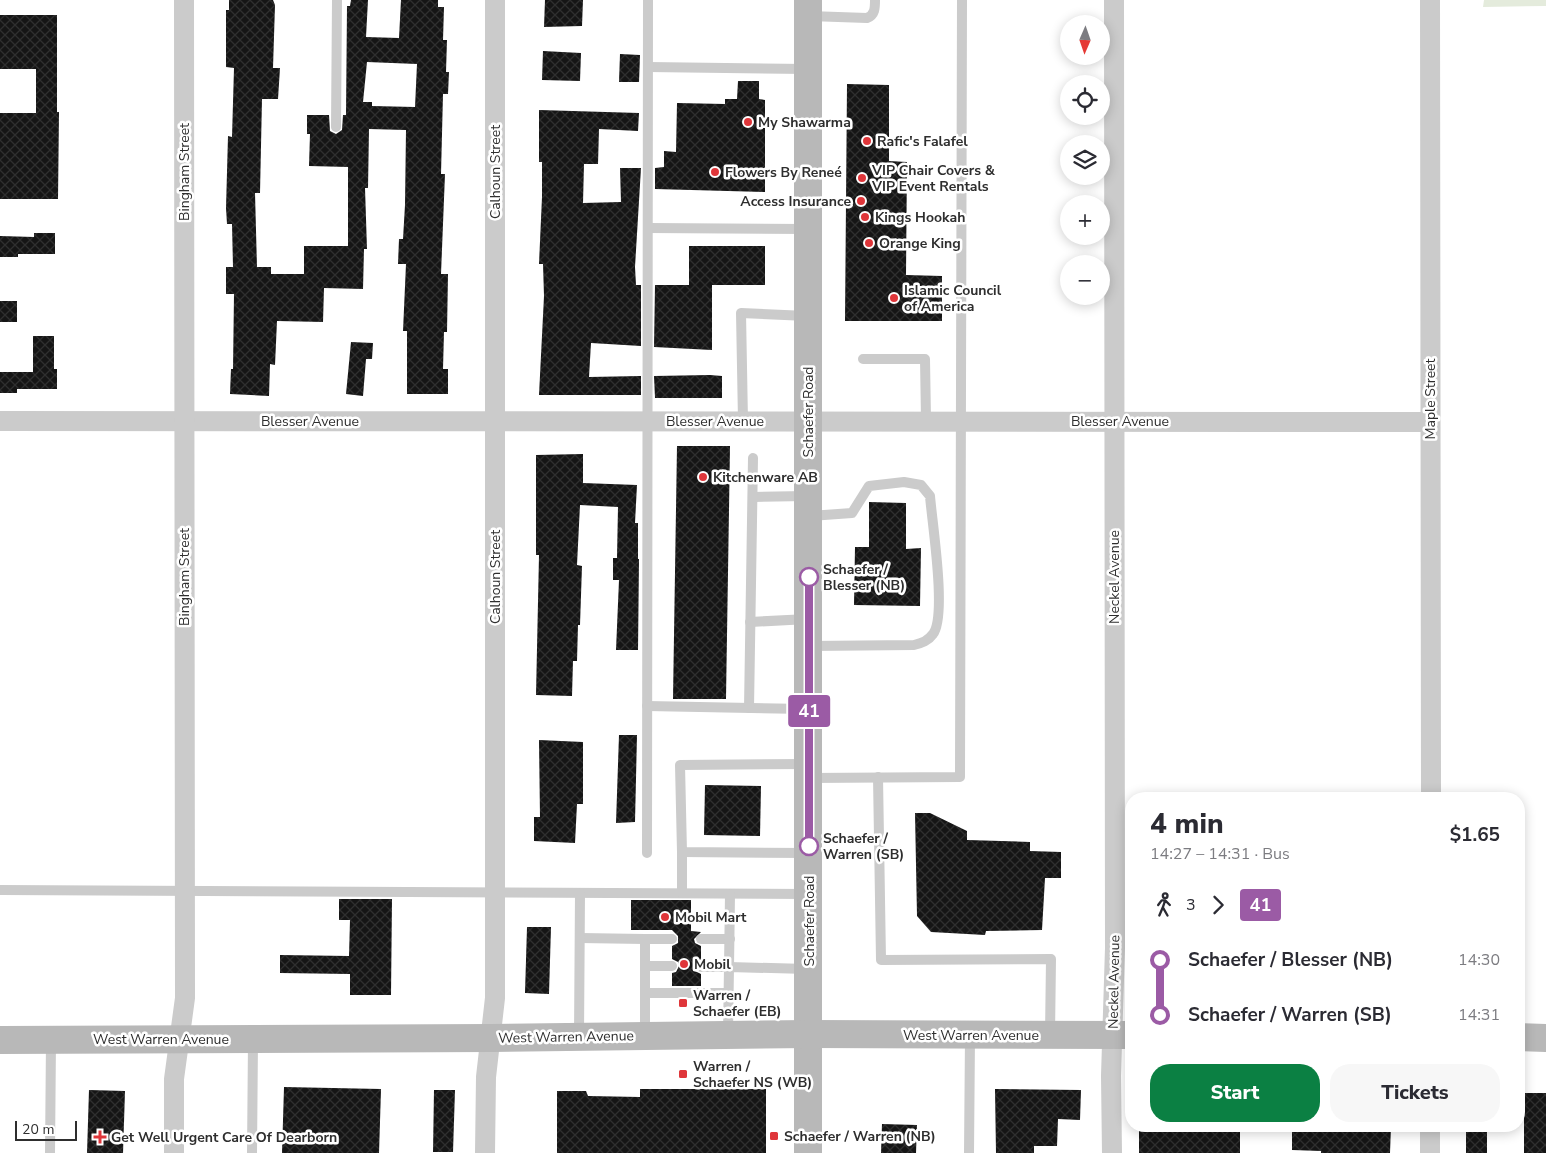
<!DOCTYPE html>
<meta charset="utf-8">
<style>
:root{--surface:#fff;--page:#f7f7f7;--text:#2b2b33;--muted:#7c7c81;--accent:#0b8043}
body{margin:0;font-family:"Nunito Sans",sans-serif;background:var(--page);color:var(--text);height:100vh;display:flex;flex-direction:column;font-size:19px;white-space:nowrap}
*{box-sizing:border-box;margin:0}
p{font-size:16px;color:var(--muted)}
.icon{flex:none;width:28px;height:28px;fill:none;stroke:currentColor;stroke-width:2;stroke-linecap:round;stroke-linejoin:round}
.map{position:relative;flex:1;overflow:hidden}
.side{position:absolute;left:1125px;top:792px;width:400px;height:340px;display:flex;flex-direction:column;background:var(--surface);border-radius:20px;box-shadow:0 2px 12px #0003}
.side>*{flex:none}
.badge{padding:0 10px;border-radius:4px;font-size:18px;line-height:32px}
.needle{width:32px;rotate:182deg}
.controls{position:absolute;left:1060px;top:15px;display:grid;gap:10px}
.controls a{display:grid;place-items:center;width:50px;height:50px;border-radius:50%;background:var(--surface);box-shadow:0 2px 12px #0003;font-size:25px}
.scale{position:absolute;left:15px;bottom:12px;width:62px;box-sizing:border-box;padding-left:5px;border:2px solid #2e2e2e;border-top:0;font-size:14px;line-height:18px;white-space:nowrap;color:#2e2e2e;-webkit-text-stroke:4px #fff;paint-order:stroke}
.map>.badge{position:absolute;translate:-50% -50%;box-shadow:0 0 0 2px #fff}
.legs{display:flex;align-items:center;gap:8px;height:55px;padding:0 25px;font-size:16px}
.legs p{margin-inline-start:auto}
.overview{display:flex;align-items:center;justify-content:space-between;height:85px;padding:0 25px}
h1{font-size:28px;font-weight:800;line-height:38px}
.action{display:flex;gap:10px;margin-top:auto;padding:10px 25px}
.action a{flex:1;height:58px;border-radius:20px;background:var(--accent);color:#fff;font-size:20px;font-weight:800;line-height:58px;text-align:center}
.action a+a{background:var(--page);color:var(--text)}
ul{padding:0 25px;list-style:none}
li{display:flex;align-items:center;gap:18px;height:55px;font-size:19px}
li i{display:grid;place-items:center;width:8px;height:100%;margin:0 6px;background:currentColor}
li i::after{content:'';width:12px;height:12px;margin:-6px;border:4px solid;border-radius:50%;background:var(--surface)}
li p{margin-inline-start:auto}
li:first-child i{background:linear-gradient(#0000 50%,currentColor 0)}
li:last-child i{background:linear-gradient(currentColor 50%,#0000 0)}
.map>svg:first-child{display:block}
.pitch{fill:#e4ebdc}
.building{fill:url(#building-cross-hatch);fill-rule:evenodd}
.lines{fill:none;stroke-linecap:round;stroke-linejoin:round}
.service{stroke:#cbcbcb;stroke-width:10}
.minor{stroke:#cbcbcb;stroke-width:20}
.secondary{stroke:#b8b8b8;stroke-width:28}
.line-1-casing{stroke:#fff;stroke-width:11}
.line-1{stroke:#9b5ba5;stroke-width:8}
.poi-dot{fill:#df363a;stroke:#fff;stroke-width:2}
.stop-1-dot{fill:#fff;stroke:#9b5ba5;stroke-width:2.5}
.labels{text-anchor:middle;dominant-baseline:central;stroke-width:5;stroke-linejoin:round;paint-order:stroke}
.poi-label{font-size:14px;font-weight:bold;fill:#2e2e2e;stroke:#fff;text-anchor:start}
.street-label{font-size:14px;fill:#2e2e2e;stroke:#fff}
.stop-label{font-size:14px;font-weight:bold;fill:#2e2e2e;stroke:#fff;text-anchor:start}
</style>
<div class="map">
<svg width="1546" height="1153" viewBox="0 0 1546 1153">
<defs>
<pattern id="building-cross-hatch" width="8" height="8" patternUnits="userSpaceOnUse" patternTransform="scale(1.25)"><rect width="8" height="8" fill="#151515"/><path d="M0 0l8 8M0 8l8-8" fill="none" stroke="#2f2f2f"/></pattern>
</defs>
<rect width="100%" height="100%" fill="#fff"/>
<polygon class="pitch" points="1484,0 1546,0 1546,6 1483,7"/>
<g class="building">
<path d="M229,0h44l2,5 -2,63h7l-2,31h-16l-2,94h-5l2,74h14v7h33v-28h44v-79l-39,-1 1,-32h-3v-19h22l1,16 6,3 6,-4 1,-15h3l1,-109h3l1,-6h17l-2,37 33,1 2,-38h37v7h6l-1,33h4l-1,32h3l-1,22h-5l-2,80h4l-4,100h7l-1,58h-3l-1,37h5v25h-41v-63h-4l3,-67h-8l1,-25h4l2,-34 1,-75 -37,-1 -1,59h-3l2,61h-3l-1,40 -39,-1 -1,34 -46,-1 -2,44 -5,-1 -1,32 -39,-2 1,-25h2l1,-75h-8v-27h7l-1,-43h-5l-1,-16 2,-72 4,1 2,-69 -8,-1v-57h3zM367,62l50,2 -2,43 -43,-1v-4h-9z"/>
<polygon points="545,0 583,0 582,26 544,27"/>
<polygon points="0,15 57,15 57,112 59,112 58,199 0,199 0,113 36,113 36,69 0,69"/>
<polygon points="543,51 581,53 580,81 542,80"/>
<polygon points="620,54 640,55 639,82 619,82"/>
<polygon points="738,81 759,81 759,99 765,100 765,192 655,189 655,168 664,167 664,151 676,152 677,103 725,104 725,99 737,99"/>
<polygon points="847,84 889,85 889,161 907,162 906,275 942,276 942,321 845,321"/>
<polygon points="539,110 639,113 638,131 599,129 598,164 584,164 583,203 621,202 620,168 641,168 635,267 636,285 641,285 641,346 591,343 589,377 641,376 641,395 539,395 544,296 543,264 539,264 542,197 542,162 539,162"/>
<polygon points="34,233 55,233 55,254 18,254 18,257 0,257 0,236 34,237"/>
<polygon points="689,246 765,246 765,285 712,285 712,350 654,347 655,285 689,285"/>
<rect x="0" y="301" width="17" height="21"/>
<polygon points="33,336 54,336 54,369 57,369 57,389 17,389 17,393 0,393 0,372 33,372"/>
<polygon points="351,342 373,343 372,359 366,359 363,396 346,394"/>
<polygon points="710,375 722,376 722,398 655,398 654,376"/>
<polygon points="677,446 730,446 726,699 673,699"/>
<polygon points="583,454 583,483 637,485 635,523 638,523 638,559 639,559 638,650 616,650 619,580 613,580 613,558 617,558 618,507 580,505 577,565 582,566 580,625 578,625 577,661 573,661 572,696 536,695 539,555 536,555 536,455"/>
<polygon points="869,502 906,503 906,549 921,548 920,606 854,605 855,547 869,547"/>
<polygon points="619,735 637,735 635,822 616,823"/>
<polygon points="539,740 583,742 583,804 577,804 575,843 534,841 534,817 540,817"/>
<polygon points="705,785 761,786 760,836 704,835"/>
<polygon points="915,813 930,813 967,831 967,840 1030,842 1030,851 1061,852 1061,878 1045,878 1042,930 986,931 985,935 931,932 917,916"/>
<polygon points="339,899 392,899 391,995 350,995 350,974 280,973 280,955 349,956 350,920 339,920"/>
<polygon points="631,900 691,900 691,931 701,932 694,939 695,943 701,946 701,960 697,961 694,967 695,971 701,974 701,986 672,986 672,973 676,972 679,966 678,962 672,959 672,946 678,943 678,936 672,930 631,930"/>
<polygon points="527,927 551,927 549,994 525,993"/>
<polygon points="284,1087 381,1089 379,1153 282,1153"/>
<polygon points="640,1089 766,1089 766,1153 557,1153 557,1091 586,1091 588,1096 640,1097"/>
<polygon points="995,1089 1081,1090 1080,1120 1058,1119 1057,1146 1034,1146 1034,1153 996,1153"/>
<polygon points="89,1090 125,1091 123,1153 87,1153"/>
<polygon points="434,1090 455,1090 453,1152 433,1152"/>
<rect x="1524" y="1093" width="22" height="60"/>
<polygon points="882,1124 917,1125 916,1153 881,1153"/>
<rect x="1139" y="1126" width="101" height="27"/>
<polygon points="1292,1126 1391,1126 1390,1153 1321,1153 1321,1151 1292,1150"/>
<rect x="1466" y="1126" width="21" height="27"/>
</g>
<g class="lines">
<g class="service">
<path d="M809,16l58,2c8,-3 8,-10 8,-18"/>
<polyline points="648,67 807,69"/>
<polyline points="336,127 337,0"/>
<polyline points="648,228 807,229"/>
<polyline points="863,359 925,359 926,420"/>
<polyline points="743,421 741,313 807,316"/>
<polyline points="753,497 806,496"/>
<path d="M810,516l42,-3 17,-27 35,-4 17,3 9,11c2,26 17,120 3,138 -5,7 -11,9 -19,11l-104,1"/>
<polyline points="750,622 808,619"/>
<polyline points="647,706 806,709"/>
<polyline points="749,708 753,458"/>
<polyline points="806,764 680,765 682,852 808,853"/>
<polyline points="878,777 881,960 1051,959 1050,1035"/>
<polyline points="809,778 960,777 962,0"/>
<polyline points="647,853 648,0"/>
<polyline points="0,890 808,894"/>
<polyline points="682,893 682,852"/>
<polyline points="580,938 645,939"/>
<polyline points="701,939 730,939"/>
<polyline points="645,966 672,966"/>
<polyline points="701,967 729,967 730,894"/>
<polyline points="645,993 729,993"/>
<polyline points="728,1034 729,967 807,969"/>
<polyline points="645,1035 645,939 672,939"/>
<polyline points="579,1036 580,893"/>
<polyline points="50,1153 51,1040"/>
<polyline points="252,1153 253,1040"/>
<polyline points="969,1153 970,1036"/>
</g>
<g class="minor">
<polyline points="1430,0 1431,799"/>
<polyline points="0,421 1430,422"/>
<polyline points="174,1153 174,1079 185,998 184,0"/>
<polyline points="485,1153 486,1077 495,998 495,0"/>
<polyline points="1112,1153 1111,1076 1115,948 1114,0"/>
<polyline points="1430,1153 1430,1126"/>
</g>
<g class="secondary">
<polyline points="808,0 808,1153"/>
<polyline points="1519,1037 1546,1038"/>
<polyline points="0,1040 491,1038 809,1034 1131,1035"/>
</g>
</g>
<g class="lines">
<defs>
<polyline id="line-1" points="809,577 809,846"/>
</defs>
<use href="#line-1" class="line-1-casing"/>
<use href="#line-1" class="line-1"/>
</g>
<g class="poi-dot">
<circle cx="748" cy="122" r="5"/>
<circle cx="867" cy="141" r="5"/>
<circle cx="715" cy="172" r="5"/>
<circle cx="862" cy="178" r="5"/>
<circle cx="861" cy="201" r="5"/>
<circle cx="865" cy="217" r="5"/>
<circle cx="869" cy="243" r="5"/>
<circle cx="894" cy="298" r="5"/>
<circle cx="703" cy="477" r="5"/>
<circle cx="665" cy="917" r="5"/>
<circle cx="684" cy="964" r="5"/>
<rect x="678" y="998" width="10" height="10" rx="2.5"/>
<rect x="678" y="1069" width="10" height="10" rx="2.5"/>
<rect x="769" y="1131" width="10" height="10" rx="2.5"/>
<path d="M97.5 1129.5h5v5h5v5h-5v5h-5v-5h-5v-5h5z"/>
</g>
<g class="stop-1-dot">
<circle cx="809" cy="577" r="9"/>
<circle cx="809" cy="846" r="9"/>
</g>
<g class="labels">
<g class="poi-label">
<text x="758" y="122">My Shawarma</text>
<text x="877" y="141">Rafic's Falafel</text>
<text x="872" y="170">VIP Chair Covers &amp;<tspan x="872" dy="16">VIP Event Rentals</tspan></text>
<text x="725" y="172">Flowers By Reneé</text>
<text x="851" y="201" text-anchor="end">Access Insurance</text>
<text x="875" y="217">Kings Hookah</text>
<text x="879" y="243">Orange King</text>
<text x="904" y="290">Islamic Council<tspan x="904" dy="16">of America</tspan></text>
<text x="713" y="477">Kitchenware AB</text>
<text x="675" y="917">Mobil Mart</text>
<text x="694" y="964">Mobil</text>
<text x="693" y="995">Warren /<tspan x="693" dy="16">Schaefer (EB)</tspan></text>
<text x="693" y="1066">Warren /<tspan x="693" dy="16">Schaefer NS (WB)</tspan></text>
<text x="784" y="1136">Schaefer / Warren (NB)</text>
<text x="111" y="1137">Get Well Urgent Care Of Dearborn</text>
</g>
<g class="street-label">
<text transform="translate(184 172) rotate(-90)">Bingham Street</text>
<text transform="translate(495 172) rotate(-90)">Calhoun Street</text>
<text transform="translate(1430 399) rotate(-90)">Maple Street</text>
<text transform="translate(808 412) rotate(-90)">Schaefer Road</text>
<text x="310" y="421">Blesser Avenue</text>
<text x="715" y="421">Blesser Avenue</text>
<text x="1120" y="421">Blesser Avenue</text>
<text transform="translate(184 577) rotate(-90)">Bingham Street</text>
<text transform="translate(495 577) rotate(-90)">Calhoun Street</text>
<text transform="translate(1114 577) rotate(-90)">Neckel Avenue</text>
<text transform="translate(809 921) rotate(-90)">Schaefer Road</text>
<text transform="translate(1114 982) rotate(-89)">Neckel Avenue</text>
<text x="971" y="1035">West Warren Avenue</text>
<text transform="translate(566 1037) rotate(-1)">West Warren Avenue</text>
<text x="161" y="1039">West Warren Avenue</text>
</g>
<g class="stop-label">
<text x="823" y="569">Schaefer /<tspan x="823" dy="16">Blesser (NB)</tspan></text>
<text x="823" y="838">Schaefer /<tspan x="823" dy="16">Warren (SB)</tspan></text>
</g>
</g>
</svg>
<div class="controls">
<a><svg class="needle" viewBox="-14 -14 28 28"><path d="M0-13l5 13h-10z" fill="#e53935"/><path d="M0 13l5-13h-10z" fill="#7c7c81"/></svg></a>
<a><svg class="icon" aria-label="locate" viewBox="0 0 24 24"><circle cx="12" cy="12" r="6"/><path d="M12 2v4M12 18v4M2 12h4M18 12h4"/></svg></a>
<a><svg class="icon" aria-label="layers" viewBox="0 0 24 24"><path d="M12 4l9 5-9 5-9-5zM3 14l9 5 9-5"/></svg></a>
<a>+</a>
<a>−</a>
</div>
<div class="scale">20 m</div>
<b class="badge" style="left:809px;top:711px;background:#9b5ba5;color:#fff">41</b>
<section class="side">
<div class="overview"><div><h1>4 min</h1><p>14:27 – 14:31 · Bus</p></div><b>$1.65</b></div>
<div class="legs"><svg class="icon" aria-label="walk" viewBox="0 0 24 24"><circle cx="13" cy="4" r="2"/><path d="M13 8l-2 6 4 7M11 14l-3 7M7 12l3-4h3l4 4"/></svg>3<svg class="icon" aria-label="forward" viewBox="0 0 24 24"><path d="M9 5l7 7-7 7"/></svg><b class="badge" style="background:#9b5ba5;color:#fff">41</b></div>
<ul>
<li><i style="color:#9b5ba5"></i><b>Schaefer / Blesser (NB)</b><p>14:30</p></li>
<li><i style="color:#9b5ba5"></i><b>Schaefer / Warren (SB)</b><p>14:31</p></li>
</ul>
<div class="action"><a>Start</a><a>Tickets</a></div>
</section>
</div>
